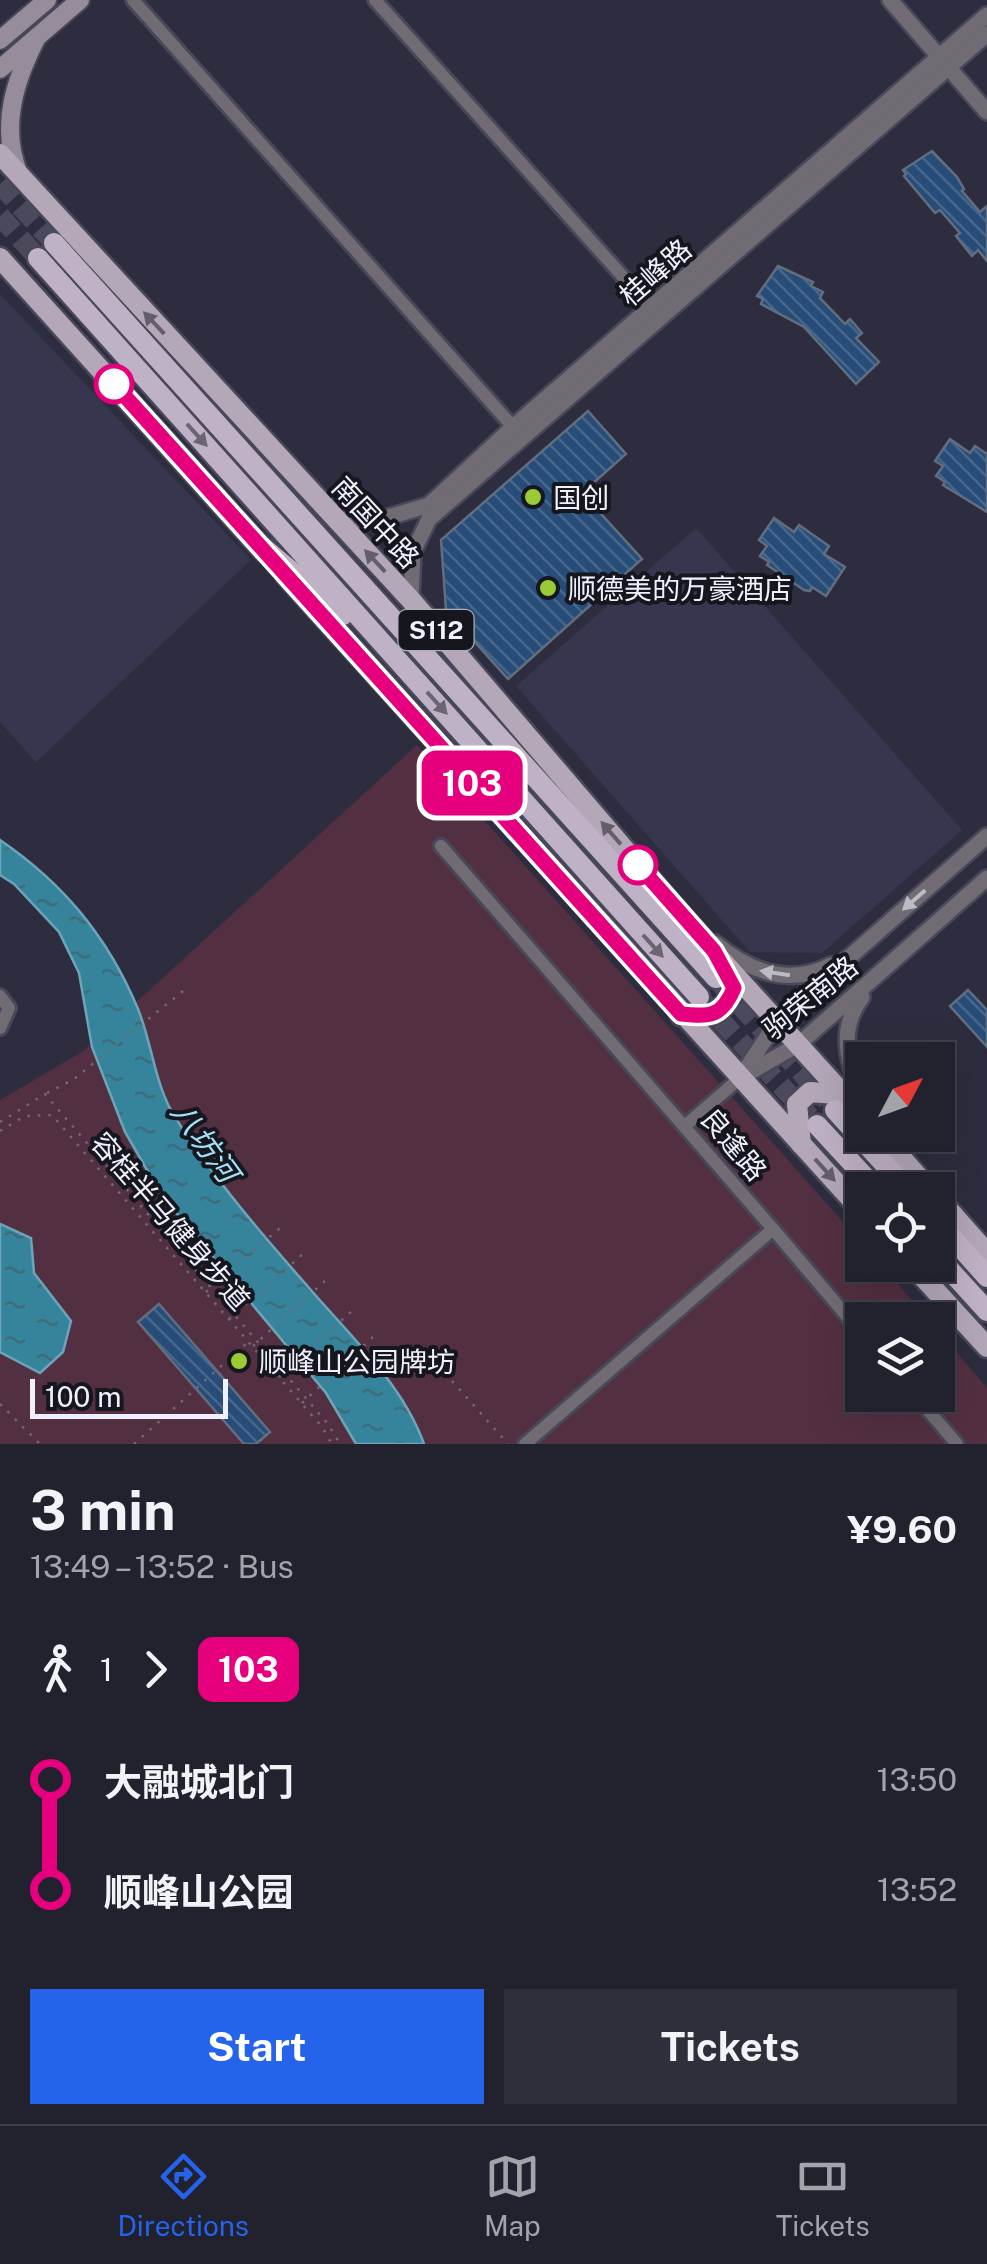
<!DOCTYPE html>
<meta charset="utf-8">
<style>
:root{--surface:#22222f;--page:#2e2f3b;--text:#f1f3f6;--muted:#a2a4aa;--line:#3f3f4b;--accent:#2563eb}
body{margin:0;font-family:"Public Sans","Noto Sans SC",sans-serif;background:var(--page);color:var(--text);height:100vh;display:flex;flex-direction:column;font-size:38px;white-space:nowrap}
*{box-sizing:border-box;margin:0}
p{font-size:32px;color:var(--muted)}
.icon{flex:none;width:55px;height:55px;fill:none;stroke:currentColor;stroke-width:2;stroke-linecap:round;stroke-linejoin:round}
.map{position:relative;height:1444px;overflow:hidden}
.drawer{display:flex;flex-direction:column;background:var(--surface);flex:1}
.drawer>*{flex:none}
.badge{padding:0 20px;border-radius:15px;font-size:35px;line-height:65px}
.needle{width:65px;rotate:49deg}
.tools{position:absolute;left:845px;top:1042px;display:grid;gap:20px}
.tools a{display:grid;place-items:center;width:110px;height:110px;border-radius:0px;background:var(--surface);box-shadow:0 10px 40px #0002,0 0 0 2px var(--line);font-size:50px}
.scale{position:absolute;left:30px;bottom:25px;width:198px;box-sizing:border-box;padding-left:10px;border:5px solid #f0f0fd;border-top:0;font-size:28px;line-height:35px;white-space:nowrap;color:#f0f0fd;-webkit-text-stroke:8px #16161f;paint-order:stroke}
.map>.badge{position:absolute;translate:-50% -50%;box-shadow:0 0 0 5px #fff}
.legs{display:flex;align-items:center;gap:15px;height:110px;padding:0 30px;font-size:32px}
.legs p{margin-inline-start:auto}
.summary{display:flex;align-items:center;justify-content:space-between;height:170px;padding:0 30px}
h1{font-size:55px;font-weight:700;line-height:75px}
.button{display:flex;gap:20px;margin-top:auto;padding:20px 30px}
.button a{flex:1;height:115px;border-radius:0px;background:var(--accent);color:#fff;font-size:40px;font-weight:700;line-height:115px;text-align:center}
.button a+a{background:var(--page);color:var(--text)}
ul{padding:0 30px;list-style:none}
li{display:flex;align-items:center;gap:35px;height:110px;font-size:38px}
li i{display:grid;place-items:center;width:15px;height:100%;margin:0 12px;background:currentColor}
li i::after{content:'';width:25px;height:25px;margin:-12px;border:8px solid;border-radius:50%;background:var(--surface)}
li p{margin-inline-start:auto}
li:first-child i{background:linear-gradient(#0000 50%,currentColor 0)}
li:last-child i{background:linear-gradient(currentColor 50%,#0000 0)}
.tab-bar{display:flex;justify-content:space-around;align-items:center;height:140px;border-top:2px solid var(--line);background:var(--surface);font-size:28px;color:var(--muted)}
.tab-bar a{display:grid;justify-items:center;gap:5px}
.tab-bar .on{color:var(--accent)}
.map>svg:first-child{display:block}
.built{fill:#36364f}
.green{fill:#533041}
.water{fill:url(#water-ripples);stroke:#6da4b9;stroke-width:2.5}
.building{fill:url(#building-back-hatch);stroke:#606e80;stroke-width:2.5}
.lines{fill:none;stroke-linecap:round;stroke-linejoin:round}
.trunk-tunnel{stroke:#4a4a5c;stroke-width:20;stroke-dasharray:20 10;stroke-linecap:butt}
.minor-casing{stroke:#48485a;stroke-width:18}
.tertiary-casing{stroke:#48485a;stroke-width:20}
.secondary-casing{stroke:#48485a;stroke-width:22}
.primary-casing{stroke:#48485a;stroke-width:25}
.trunk-casing{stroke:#48485a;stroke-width:25}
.path{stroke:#6b6b7c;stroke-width:2.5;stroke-dasharray:2.5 8;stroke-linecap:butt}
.minor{stroke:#716b74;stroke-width:12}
.tertiary{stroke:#716b74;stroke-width:15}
.secondary{stroke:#978d9a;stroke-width:18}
.primary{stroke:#b3a7b8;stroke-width:20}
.trunk{stroke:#c0b2c6;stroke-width:20}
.path-bridge{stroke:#6b6b7c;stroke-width:2.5;stroke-dasharray:2.5 8;stroke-linecap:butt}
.oneway{fill:#645e6c}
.oneway2{fill:#6b6472}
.oneway3{fill:#bdbbc6}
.line-1-casing{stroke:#fff;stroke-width:22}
.line-1{stroke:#e6007e;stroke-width:15}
.stop-1-dot{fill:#fff;stroke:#e6007e;stroke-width:5}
.poi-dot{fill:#9acb34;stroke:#16161f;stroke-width:4}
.labels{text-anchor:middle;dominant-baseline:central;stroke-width:8;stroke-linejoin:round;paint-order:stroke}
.shield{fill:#16161f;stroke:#afafba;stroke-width:2.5}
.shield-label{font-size:25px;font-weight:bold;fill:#f0f0fd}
.street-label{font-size:28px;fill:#f0f0fd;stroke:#16161f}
.poi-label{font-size:28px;fill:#f0f0fd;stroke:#16161f;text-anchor:start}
.water-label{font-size:30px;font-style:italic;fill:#a4e1f6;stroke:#16161f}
</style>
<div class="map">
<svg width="987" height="1444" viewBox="0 0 987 1444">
<defs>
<pattern id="water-ripples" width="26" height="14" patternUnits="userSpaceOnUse" patternTransform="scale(2.5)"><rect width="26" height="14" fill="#35849c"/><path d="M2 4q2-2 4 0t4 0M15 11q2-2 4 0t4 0" fill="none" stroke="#3d6c7c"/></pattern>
<pattern id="building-back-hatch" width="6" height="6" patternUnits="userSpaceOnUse" patternTransform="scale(2.5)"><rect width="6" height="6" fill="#274c77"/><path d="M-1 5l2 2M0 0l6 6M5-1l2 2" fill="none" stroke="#47668b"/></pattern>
</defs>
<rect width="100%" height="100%" fill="#2d2d3f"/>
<g class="built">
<polygon points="0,294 251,560 36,762 0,722"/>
<polygon points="696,528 962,830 822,953 750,952 516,686"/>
</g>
<polygon class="green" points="417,745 862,1243 862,1265 881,1265 929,1320 862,1320 862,1395 938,1395 938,1330 987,1388 987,1444 0,1444 0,1100 82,1052"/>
<g class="water">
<path d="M0,840c63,43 108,97 138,169 14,34 17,77 37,108 40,64 92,123 142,180 39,44 87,91 107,147h-68l-30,-51 -164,-197 -37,-64 -33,-85 -13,-74 -20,-41 -45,-48 -14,-9z"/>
<polygon points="0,1224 31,1238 34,1273 71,1321 63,1352 40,1373 0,1352"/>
</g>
<g class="building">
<polygon points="932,151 957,177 964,189 962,191 980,212 987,206 987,261 978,250 972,256 956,236 960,233 940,210 935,213 904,176 906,174 903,170"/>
<polygon points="778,266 813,282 811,286 823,292 820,298 845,324 850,319 862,333 856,338 879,362 856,384 804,327 761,304 763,299 757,296"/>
<polygon points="588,411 626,454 582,493 642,559 508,679 446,610 441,540"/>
<polygon points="950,439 970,453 975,446 987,454 987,512 943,485 945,482 936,476 943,466 935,461"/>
<polygon points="774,518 794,532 799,525 829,546 824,554 845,567 826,596 812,587 810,591 804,590 767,565 769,562 760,556 767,546 759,540"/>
<polygon points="968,990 987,1010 987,1047 950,1006"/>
<polygon points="159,1304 270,1432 256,1444 244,1444 138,1322"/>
</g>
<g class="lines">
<g class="trunk-tunnel">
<polyline points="0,184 54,243"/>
<polyline points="0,216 38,258"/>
<polyline points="719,982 827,1101"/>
<polyline points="699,997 810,1117"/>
</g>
<defs>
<g id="minor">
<polyline points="133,0 513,427"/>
<polyline points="375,0 652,309"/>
<polyline points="441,846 773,1229 525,1444"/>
<polyline points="0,996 9,1008 0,1028"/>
<polyline points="686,1125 740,1078"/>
<polyline points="773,1229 862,1334"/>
<polyline points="915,1395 957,1444"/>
</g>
<g id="tertiary">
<polyline points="890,0 987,112"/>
<polyline points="336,519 361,521 385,518 429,505 513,427 987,15"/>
<polyline points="411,600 413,552 429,519 987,34"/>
<path d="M715,943c34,28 74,44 116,22"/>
<path d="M862,997c-24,32 -15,65 0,100"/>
<polyline points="742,1077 799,1044 987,878"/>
<polyline points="740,1078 778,1020 987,836"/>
</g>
<g id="secondary">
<polyline points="0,40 47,0"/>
<polyline points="0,69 80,0"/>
<path d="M18,172c-18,-47 -3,-92 19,-135"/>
</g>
<g id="primary">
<polyline points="0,154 411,600 685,920 862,1115"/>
<polyline points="0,258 263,550"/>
<polyline points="286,575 862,1211"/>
<path d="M681,1015c29,2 41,2 53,-27l-10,-18"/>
<polyline points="881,1135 930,1190"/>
<polyline points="801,1144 797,1104 810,1092 836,1094 849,1103"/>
<polyline points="938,1198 987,1253"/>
<polyline points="912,1265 987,1347"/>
</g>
<g id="trunk">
<polyline points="54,243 716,978"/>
<polyline points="38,258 699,997"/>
<polyline points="253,539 343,615"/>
<polyline points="835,1110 908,1190"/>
<polyline points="817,1125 877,1190"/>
<polyline points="938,1222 987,1277"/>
<polyline points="938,1257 987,1311"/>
</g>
</defs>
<use href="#minor" class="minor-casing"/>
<use href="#tertiary" class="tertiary-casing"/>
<use href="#secondary" class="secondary-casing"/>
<use href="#primary" class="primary-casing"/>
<use href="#trunk" class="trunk-casing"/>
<g class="path">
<polyline points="47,1093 74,1079 183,991"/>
<polyline points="0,1122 45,1094 328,1424 340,1444"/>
<polyline points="0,1131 25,1116 52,1115 322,1427 332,1444"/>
<polyline points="445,1373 508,1444"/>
<polyline points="0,1404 40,1444"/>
<polyline points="134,1444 248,1342"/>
</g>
<use href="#minor" class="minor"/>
<use href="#tertiary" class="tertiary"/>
<use href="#secondary" class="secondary"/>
<use href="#primary" class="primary"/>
<use href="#trunk" class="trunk"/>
<g class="path-bridge">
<polyline points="206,1292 280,1228"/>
<polyline points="229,1319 303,1254"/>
<polyline points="253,1346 326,1280"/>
<polyline points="279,1377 353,1310"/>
<polyline points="302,1403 375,1335"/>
</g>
</g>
<defs><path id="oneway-solid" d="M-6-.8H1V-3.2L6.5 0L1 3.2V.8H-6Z" transform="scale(2.5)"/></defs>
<g class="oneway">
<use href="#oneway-solid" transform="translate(154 323) rotate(-133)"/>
<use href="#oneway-solid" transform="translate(375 561) rotate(-133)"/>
<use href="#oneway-solid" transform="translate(611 833) rotate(-131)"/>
<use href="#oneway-solid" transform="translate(825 1170) rotate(48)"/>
</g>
<g class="oneway2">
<use href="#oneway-solid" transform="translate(197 435) rotate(48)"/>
<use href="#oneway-solid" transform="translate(437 703) rotate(48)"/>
<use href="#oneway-solid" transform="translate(653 946) rotate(48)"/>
</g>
<g class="oneway3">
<use href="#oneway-solid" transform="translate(914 900) rotate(139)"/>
<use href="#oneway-solid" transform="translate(775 973) rotate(-171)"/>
</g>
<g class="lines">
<defs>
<path id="line-1" d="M114,384l567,630c29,3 41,3 53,-26l-20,-37 -76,-86"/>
</defs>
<use href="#line-1" class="line-1-casing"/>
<use href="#line-1" class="line-1"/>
</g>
<g class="stop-1-dot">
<circle cx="114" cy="384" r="18"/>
<circle cx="638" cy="865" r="18"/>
</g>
<g class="poi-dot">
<circle cx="533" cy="497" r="10"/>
<circle cx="548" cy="588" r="10"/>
<circle cx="239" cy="1361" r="10"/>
</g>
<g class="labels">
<rect class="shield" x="398.5" y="610" width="75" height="40" rx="8"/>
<g class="shield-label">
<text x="436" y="630">S112</text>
</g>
<g class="street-label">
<text transform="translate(655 272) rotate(-41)">桂峰路</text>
<text transform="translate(376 522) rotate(47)">南国中路</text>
<text transform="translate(810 997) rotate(-39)">驹荣南路</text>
<text transform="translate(734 1144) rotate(50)">良逢路</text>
<text transform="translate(171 1221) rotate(49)">容桂半马健身步道</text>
</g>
<g class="poi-label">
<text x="553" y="497">国创</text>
<text x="568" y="588">顺德美的万豪酒店</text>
<text x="259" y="1361">顺峰山公园牌坊</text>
</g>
<g class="water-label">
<text transform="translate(205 1142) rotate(54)">八坊河</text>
</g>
</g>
</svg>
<div class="tools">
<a><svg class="needle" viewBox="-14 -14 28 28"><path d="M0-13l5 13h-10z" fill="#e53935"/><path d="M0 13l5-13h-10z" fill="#a2a4aa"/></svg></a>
<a><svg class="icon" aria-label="locate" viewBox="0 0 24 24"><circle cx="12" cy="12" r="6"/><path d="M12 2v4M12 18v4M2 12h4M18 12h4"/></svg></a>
<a><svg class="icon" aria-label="layers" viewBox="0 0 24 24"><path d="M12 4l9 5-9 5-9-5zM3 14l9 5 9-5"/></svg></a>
</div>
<div class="scale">100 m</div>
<b class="badge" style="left:472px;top:783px;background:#e6007e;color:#fff">103</b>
</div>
<section class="drawer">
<div class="summary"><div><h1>3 min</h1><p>13:49 – 13:52 · Bus</p></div><b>¥9.60</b></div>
<div class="legs"><svg class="icon" aria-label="walk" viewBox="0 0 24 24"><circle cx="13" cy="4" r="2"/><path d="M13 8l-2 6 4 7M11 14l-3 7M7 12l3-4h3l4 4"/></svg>1<svg class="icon" aria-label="forward" viewBox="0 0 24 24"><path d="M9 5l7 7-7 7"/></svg><b class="badge" style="background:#e6007e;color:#fff">103</b></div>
<ul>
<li><i style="color:#e6007e"></i><b>大融城北门</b><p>13:50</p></li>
<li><i style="color:#e6007e"></i><b>顺峰山公园</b><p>13:52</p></li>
</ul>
<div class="button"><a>Start</a><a>Tickets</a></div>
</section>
<nav class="tab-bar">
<a class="on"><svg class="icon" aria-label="directions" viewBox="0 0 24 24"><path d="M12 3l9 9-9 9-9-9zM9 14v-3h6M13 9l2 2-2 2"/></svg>Directions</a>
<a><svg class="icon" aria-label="map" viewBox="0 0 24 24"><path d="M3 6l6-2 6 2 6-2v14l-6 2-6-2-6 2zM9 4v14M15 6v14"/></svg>Map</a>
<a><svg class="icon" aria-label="tickets" viewBox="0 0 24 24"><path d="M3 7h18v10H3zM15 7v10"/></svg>Tickets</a>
</nav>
